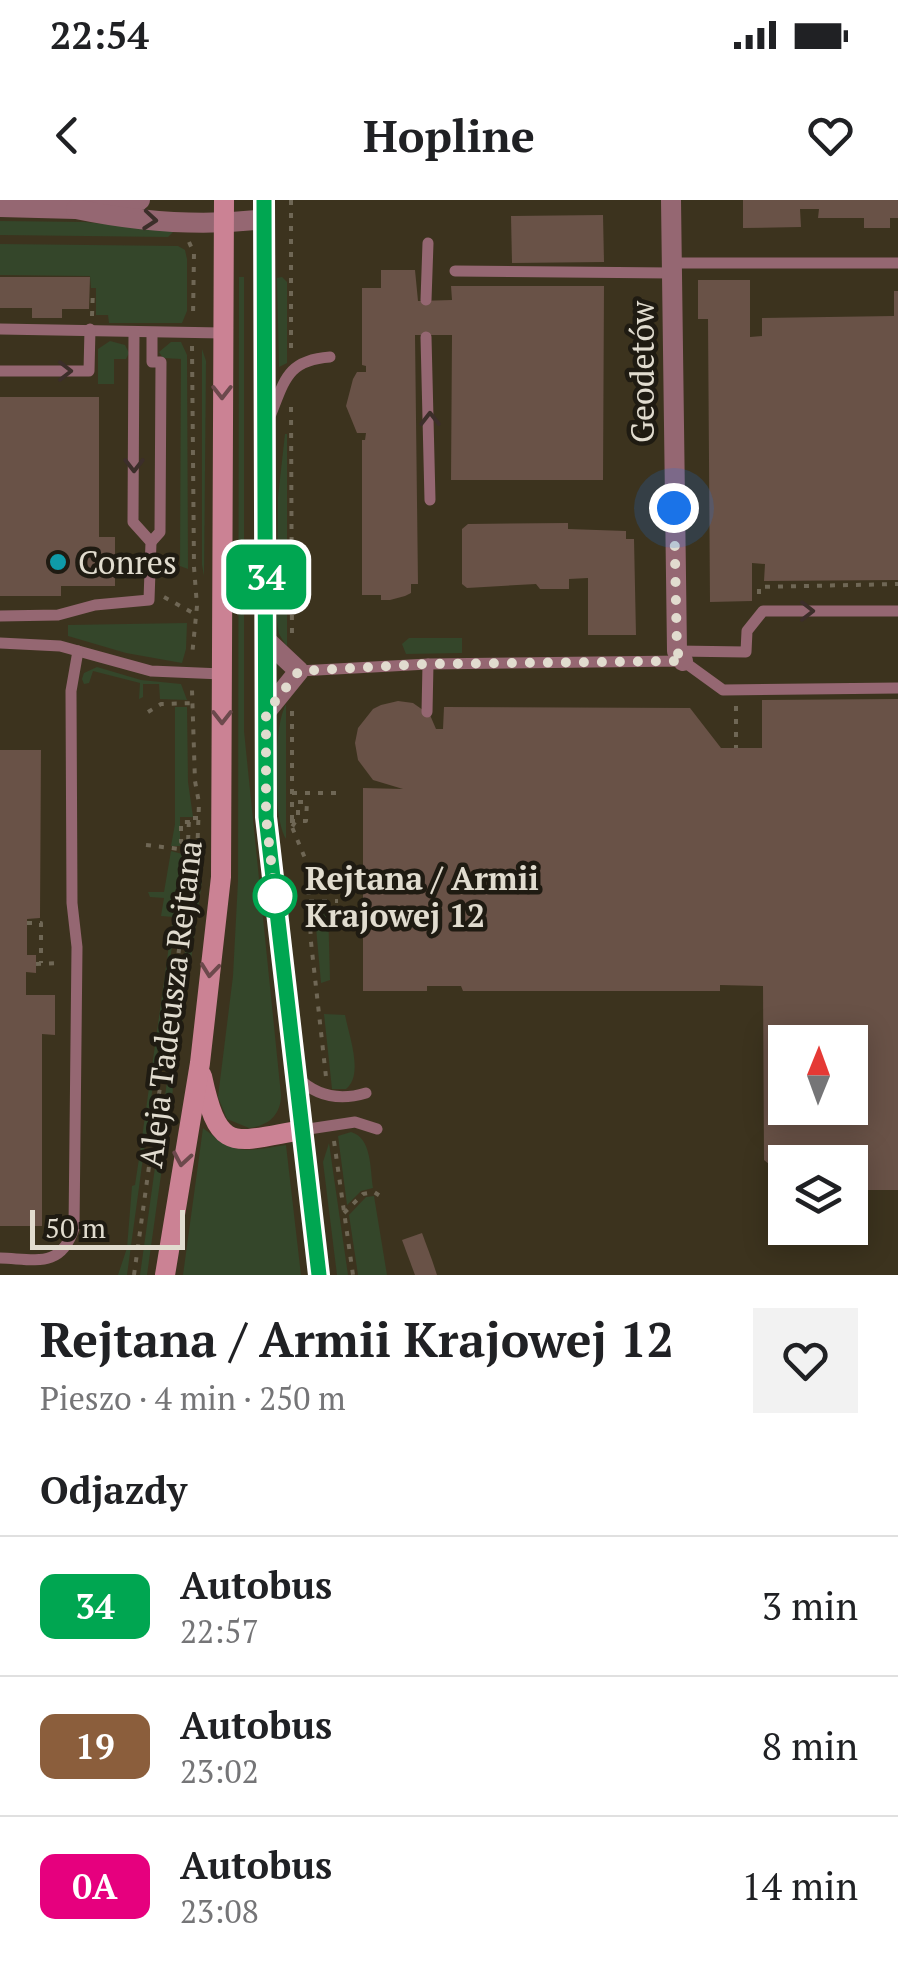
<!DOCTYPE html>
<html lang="pl">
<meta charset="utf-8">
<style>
:root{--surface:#fff;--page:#f2f2f2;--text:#202124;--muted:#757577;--line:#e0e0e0}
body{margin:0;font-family:"PT Serif",serif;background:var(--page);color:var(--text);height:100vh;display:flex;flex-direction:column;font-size:38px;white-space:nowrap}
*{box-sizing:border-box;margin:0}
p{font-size:32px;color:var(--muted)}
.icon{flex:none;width:55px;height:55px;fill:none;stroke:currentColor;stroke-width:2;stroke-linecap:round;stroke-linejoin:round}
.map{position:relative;height:1075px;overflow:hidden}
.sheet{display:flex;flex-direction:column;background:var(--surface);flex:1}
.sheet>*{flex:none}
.badge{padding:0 20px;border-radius:15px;font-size:35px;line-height:65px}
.needle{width:65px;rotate:1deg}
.buttons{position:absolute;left:768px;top:825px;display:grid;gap:20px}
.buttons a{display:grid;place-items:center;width:100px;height:100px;border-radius:0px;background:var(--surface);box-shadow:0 5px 25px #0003;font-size:50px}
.scale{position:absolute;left:30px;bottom:25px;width:155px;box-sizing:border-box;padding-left:10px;border:5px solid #e1dccf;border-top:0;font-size:28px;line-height:35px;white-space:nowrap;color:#e1dccf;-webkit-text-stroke:8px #1f1b12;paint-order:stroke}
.you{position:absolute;width:50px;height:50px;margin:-25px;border:8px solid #fff;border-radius:50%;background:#1a73e8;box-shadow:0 0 0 15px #1a73e833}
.map>.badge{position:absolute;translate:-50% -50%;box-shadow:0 0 0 5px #fff}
h2{padding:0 40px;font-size:38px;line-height:90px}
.round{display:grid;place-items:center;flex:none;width:105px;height:105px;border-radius:0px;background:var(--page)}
.headline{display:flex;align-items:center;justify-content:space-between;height:170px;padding:0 40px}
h1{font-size:48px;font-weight:700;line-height:75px}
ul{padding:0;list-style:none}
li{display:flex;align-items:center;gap:30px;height:140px;padding:0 40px;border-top:2px solid var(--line)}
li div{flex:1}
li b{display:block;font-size:38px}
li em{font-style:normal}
li .badge{min-width:110px;font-weight:700;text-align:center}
.status{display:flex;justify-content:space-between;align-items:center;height:70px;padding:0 50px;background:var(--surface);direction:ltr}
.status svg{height:28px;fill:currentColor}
header{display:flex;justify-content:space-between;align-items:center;height:130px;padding:0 40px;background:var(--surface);font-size:45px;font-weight:700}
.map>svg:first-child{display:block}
.green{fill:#34462a}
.building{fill:#695247;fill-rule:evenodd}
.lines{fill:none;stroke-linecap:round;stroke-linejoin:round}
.path{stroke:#6f6755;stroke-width:4;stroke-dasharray:5 8;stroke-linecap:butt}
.service{stroke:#956772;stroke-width:11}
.minor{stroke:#956772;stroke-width:20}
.tertiary{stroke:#956772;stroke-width:20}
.secondary{stroke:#cb8294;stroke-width:20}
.oneway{stroke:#3c2e2a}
.oneway2{stroke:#6c494c}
.line-casing{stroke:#fff;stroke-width:22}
.line{stroke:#00a651;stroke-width:15}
.walk{stroke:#e1dccf;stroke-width:10;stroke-dasharray:0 18}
.culture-dot{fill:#0f9aa8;stroke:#1f1b12;stroke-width:4}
.stop-dot{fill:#fff;stroke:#00a651;stroke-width:5}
.labels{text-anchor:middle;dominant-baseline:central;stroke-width:9;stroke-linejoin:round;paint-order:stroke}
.street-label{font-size:32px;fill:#e1dccf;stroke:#1f1b12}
.poi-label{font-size:32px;fill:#e1dccf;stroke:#1f1b12;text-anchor:start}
.stop-label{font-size:32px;font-weight:bold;fill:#e1dccf;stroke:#1f1b12;text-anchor:start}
</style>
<div class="status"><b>22:54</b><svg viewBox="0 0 49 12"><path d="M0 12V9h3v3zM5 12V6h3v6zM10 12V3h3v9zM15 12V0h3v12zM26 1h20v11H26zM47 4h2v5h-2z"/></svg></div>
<header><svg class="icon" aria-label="back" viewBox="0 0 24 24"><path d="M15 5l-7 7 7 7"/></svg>Hopline<svg class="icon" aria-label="heart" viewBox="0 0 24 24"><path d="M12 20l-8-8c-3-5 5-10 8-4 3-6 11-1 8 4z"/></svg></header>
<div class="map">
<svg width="898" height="1075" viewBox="0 0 898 1075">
<rect width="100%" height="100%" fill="#3c331e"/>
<g class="green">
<polygon points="0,21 85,22 174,31 168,37 0,35"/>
<polygon points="0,44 178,46 185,50 187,59 187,111 182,123 109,123 108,115 96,115 96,88 91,88 90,76 0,75"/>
<path d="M239,77h5v454l37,364c0,20 -13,31 -32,33l-22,-9 -9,-22 15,-121 5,-95z"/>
<polygon points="282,77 287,82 287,163 279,167 277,78"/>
<polygon points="110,141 125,145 129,153 126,159 114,159 114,184 98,184 98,149"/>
<polygon points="171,142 181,142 187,155 188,369 180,366 181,159 163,158 159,152"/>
<polygon points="202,149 206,161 204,376 202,365"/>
<polygon points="285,234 287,234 287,447 279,434 277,422 278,297"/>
<polygon points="187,423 186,449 182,463 126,453 68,436 68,425"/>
<polygon points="409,438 462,438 462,453 406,454 402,444"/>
<polygon points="97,467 141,480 181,484 187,500 160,499 159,484 143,484 143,497 139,499 140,483 93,471 89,483 84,484 82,479 84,473"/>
<path d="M286,504v135c-14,-21 -13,-112 0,-135z"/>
<polygon points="175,507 187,507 188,582 193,617 180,617 180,646 171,646 175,624"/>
<polygon points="171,651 190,656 176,717 127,1075 118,1075 127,1048 132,986 135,985 140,952 173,717 161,716 164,698 150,697 148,692 164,692"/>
<polygon points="200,681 202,681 147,1075 140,1075 192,702"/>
<polygon points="314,705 328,706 330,780 321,783"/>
<path d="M324,814l21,1c4,21 19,60 1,74h-14z"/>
<path d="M203,928c35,27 39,24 83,17l15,130h-118z"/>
<path d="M351,932c21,6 19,37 22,56l-12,3 -14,14 -9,-69z"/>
<polygon points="329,943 348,1075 337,1075 323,962"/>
<polygon points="374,996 387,1075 358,1075 349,1015 366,997"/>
</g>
<g class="building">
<polygon points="743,0 898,0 898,18 890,18 890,28 864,28 864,18 818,18 819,9 800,9 801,27 743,28"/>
<polygon points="603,15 604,62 512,63 511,16"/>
<polygon points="381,70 415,70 418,101 452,100 451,86 604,86 603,280 451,280 452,135 415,135 418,384 411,384 411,393 405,396 390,400 381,400 381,395 362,395 362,240 365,240 366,233 357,233 346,206 353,179 357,172 366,172 366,166 362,165 362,88 381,88"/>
<polygon points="0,77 90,77 89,109 62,109 62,118 32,118 32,108 0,108"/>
<polygon points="698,80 750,80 750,137 762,136 762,118 894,116 894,91 898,91 898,380 764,381 765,364 752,363 752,401 710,402 708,119 698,119"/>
<polygon points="0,197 99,197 99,337 115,337 115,386 61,386 61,396 0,396"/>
<polygon points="568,323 568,329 626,331 626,339 634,339 636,435 588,435 588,378 569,379 569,389 540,389 536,384 467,388 462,384 462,329 468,324"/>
<path d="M898,499v491h-48v-28h-65v15l-21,-17 -1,-174 -43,-1v6h-257l-2,-5h-34v5h-64v-203l40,1 -30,-9 -15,-20 -3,-17 3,-15 15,-19 8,-4 17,-4 15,2 17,12 6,14h7l1,-22 246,1 31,40h41v-48zM785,842h65v66h-65z"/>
<polygon points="0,550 41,550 40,718 27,719 27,755 36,755 36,773 26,772 26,795 55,795 55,835 42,834 42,1026 0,1026"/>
<polygon points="422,1033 432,1060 437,1075 415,1075 402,1040"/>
</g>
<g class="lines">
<g class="path">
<polyline points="291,0 291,153"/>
<polyline points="189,42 194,53 193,117"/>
<polyline points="92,116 93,90"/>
<polyline points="192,146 194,367 197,406 192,456"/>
<polyline points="291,207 292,438"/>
<polyline points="759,394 759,387 898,384"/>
<polyline points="164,397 195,414"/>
<polyline points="736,506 736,548"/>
<polyline points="292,511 292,627 307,663 311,742 326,877"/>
<polyline points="148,512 161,504 194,503"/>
<polyline points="292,593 338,593"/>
<polyline points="198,618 189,618 188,643 181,642 181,622 200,622"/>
<polyline points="290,621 306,621 307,602 298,602 298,617 292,627"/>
<polyline points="146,645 196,651"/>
<polyline points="309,701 338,701"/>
<polyline points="27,723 41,723 41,763"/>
<polyline points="36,764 61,763"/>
<polyline points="334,941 353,1075"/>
<polyline points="344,1013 363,994 374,992 385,999"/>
<polyline points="134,1075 186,699 197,657 199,603 195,581 192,490"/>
</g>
<g class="service">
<polyline points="671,63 898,63"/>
<polyline points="455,71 671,73"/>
<polyline points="426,100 428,43"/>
<polyline points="0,129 222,133"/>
<polyline points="426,137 430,300"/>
<polyline points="0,171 89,171 90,129"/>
<path d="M271,214c14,-35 17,-54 59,-57"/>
<polyline points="151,342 160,332 161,162 152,162 152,133"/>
<polyline points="0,416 58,415 95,405 149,400 151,342 133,322 134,133"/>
<polyline points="0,443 60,446 151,471 222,474"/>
<polyline points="677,451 746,452 747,431 763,411 898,411"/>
<polyline points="299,471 428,464 683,461 723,490 898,488"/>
<polyline points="427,512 428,464"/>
<path d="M297,877c20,20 43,24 69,16"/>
<polyline points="302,930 355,922 377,929"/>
<path d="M0,1058c35,1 61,11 74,-30l3,-281 -5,-44 -1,-212 7,-40"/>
</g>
<g class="minor">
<polyline points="671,0 677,451 683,461"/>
<polyline points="265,513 299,471 266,440"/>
</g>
<g class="tertiary">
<polyline points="0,7 76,9 140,0"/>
<path d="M76,9c63,13 126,18 189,10"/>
</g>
<g class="secondary">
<polyline points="265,0 266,617 319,1075"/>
<path d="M202,876c17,79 30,66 100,54"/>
<polyline points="165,1075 200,863 221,677 224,0"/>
</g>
</g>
<defs><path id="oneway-chevron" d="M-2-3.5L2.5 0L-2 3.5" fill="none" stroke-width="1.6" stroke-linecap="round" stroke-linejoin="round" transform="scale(2.5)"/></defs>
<g class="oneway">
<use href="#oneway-chevron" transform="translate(150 20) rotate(5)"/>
<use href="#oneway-chevron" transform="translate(65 171)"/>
<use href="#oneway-chevron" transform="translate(430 219) rotate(-90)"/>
<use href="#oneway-chevron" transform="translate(134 265) rotate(90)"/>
<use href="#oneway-chevron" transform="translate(807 411)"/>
</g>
<g class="oneway2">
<use href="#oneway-chevron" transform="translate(222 192) rotate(90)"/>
<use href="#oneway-chevron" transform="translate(222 517) rotate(90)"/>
<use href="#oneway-chevron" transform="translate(210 770) rotate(96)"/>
<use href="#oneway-chevron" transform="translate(182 959) rotate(100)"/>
</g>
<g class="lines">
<defs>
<polyline id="line" points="264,0 266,617 319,1075"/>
</defs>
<use href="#line" class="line-casing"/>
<use href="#line" class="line"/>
<polyline class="walk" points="275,696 266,617 266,513 299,471 428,464 683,461 677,452 674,308"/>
</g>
<circle class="culture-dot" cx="58" cy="362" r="10"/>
<circle class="stop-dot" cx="275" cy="696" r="20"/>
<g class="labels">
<g class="street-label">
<text transform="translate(642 172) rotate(-90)">Geodetów</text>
<text transform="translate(170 804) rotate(-83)">Aleja Tadeusza Rejtana</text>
</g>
<g class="poi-label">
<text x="78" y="362">Conres</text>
</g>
<g class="stop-label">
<text x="305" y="678">Rejtana / Armii<tspan x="305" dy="37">Krajowej 12</tspan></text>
</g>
</g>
</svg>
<div class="buttons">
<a><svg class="needle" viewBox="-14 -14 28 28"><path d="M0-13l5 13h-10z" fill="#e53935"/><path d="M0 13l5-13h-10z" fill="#757577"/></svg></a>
<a><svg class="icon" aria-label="layers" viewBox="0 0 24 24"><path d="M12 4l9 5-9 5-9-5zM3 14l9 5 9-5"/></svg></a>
</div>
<div class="scale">50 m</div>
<div class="you" style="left:674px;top:308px"></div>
<b class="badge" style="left:266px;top:377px;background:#00a651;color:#fff">34</b>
</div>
<section class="sheet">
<div class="headline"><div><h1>Rejtana / Armii Krajowej 12</h1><p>Pieszo · 4 min · 250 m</p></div><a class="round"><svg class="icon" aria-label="heart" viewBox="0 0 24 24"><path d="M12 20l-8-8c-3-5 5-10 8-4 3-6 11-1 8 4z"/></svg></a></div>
<h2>Odjazdy</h2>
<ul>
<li><span class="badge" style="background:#00a651;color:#fff">34</span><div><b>Autobus</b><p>22:57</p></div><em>3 min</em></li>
<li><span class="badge" style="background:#8b5e3c;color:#fff">19</span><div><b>Autobus</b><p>23:02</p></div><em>8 min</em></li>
<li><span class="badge" style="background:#e6007e;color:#fff">0A</span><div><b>Autobus</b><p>23:08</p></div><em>14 min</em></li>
</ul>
</section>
